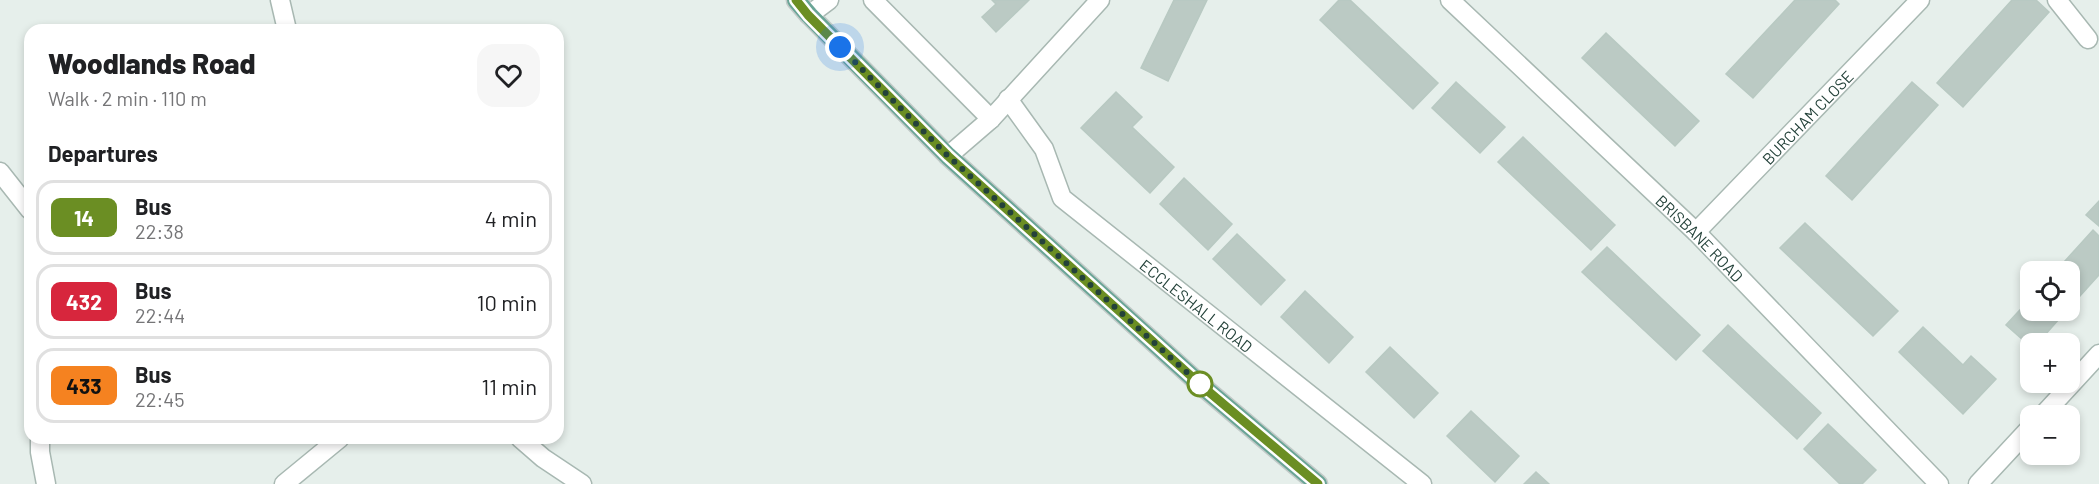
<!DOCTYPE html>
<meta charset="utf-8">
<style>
:root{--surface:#fff;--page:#f6f6f6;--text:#202124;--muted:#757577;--line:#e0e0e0}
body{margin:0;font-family:Barlow,sans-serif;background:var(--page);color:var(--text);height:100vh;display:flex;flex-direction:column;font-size:22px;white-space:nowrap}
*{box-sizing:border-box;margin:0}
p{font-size:20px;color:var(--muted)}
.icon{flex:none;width:33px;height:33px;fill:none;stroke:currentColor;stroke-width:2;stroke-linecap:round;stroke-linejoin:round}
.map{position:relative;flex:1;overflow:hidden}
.panel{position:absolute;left:24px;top:24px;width:540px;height:420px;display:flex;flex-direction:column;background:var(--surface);border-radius:18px;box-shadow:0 3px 9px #0003}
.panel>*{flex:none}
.badge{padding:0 12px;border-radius:9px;font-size:21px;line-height:39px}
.tools{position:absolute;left:2020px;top:261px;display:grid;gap:12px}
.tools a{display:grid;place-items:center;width:60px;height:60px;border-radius:12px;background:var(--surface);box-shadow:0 3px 9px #0003;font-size:30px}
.you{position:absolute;width:30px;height:30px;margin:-15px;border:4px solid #fff;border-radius:50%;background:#1a73e8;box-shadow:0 0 0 9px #1a73e833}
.map>.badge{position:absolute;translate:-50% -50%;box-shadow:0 0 0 3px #fff}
h2{padding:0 24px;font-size:22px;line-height:54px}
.round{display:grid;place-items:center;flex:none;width:63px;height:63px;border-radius:18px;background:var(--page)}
.overview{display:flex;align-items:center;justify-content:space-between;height:102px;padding:0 24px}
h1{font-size:28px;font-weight:800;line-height:45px}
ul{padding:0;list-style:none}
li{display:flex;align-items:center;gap:18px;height:75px;margin:0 12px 9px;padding:0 12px;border:3px solid var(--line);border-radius:18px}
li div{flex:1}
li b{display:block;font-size:22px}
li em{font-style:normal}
li .badge{min-width:66px;font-weight:700;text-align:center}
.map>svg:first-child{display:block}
.building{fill:#bbcac4;stroke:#b8c9c2;stroke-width:1.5}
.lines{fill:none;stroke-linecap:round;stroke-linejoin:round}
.street-casing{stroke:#a8b8b2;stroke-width:21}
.primary-casing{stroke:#c2cac8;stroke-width:21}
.street{stroke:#fff;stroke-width:18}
.primary{stroke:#6aa596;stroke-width:18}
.line-casing{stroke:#fff;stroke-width:14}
.line{stroke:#6b8e23;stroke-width:9}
.walk{stroke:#24423a;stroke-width:6;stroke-dasharray:0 10.8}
.stop-dot{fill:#fff;stroke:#6b8e23;stroke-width:3}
.labels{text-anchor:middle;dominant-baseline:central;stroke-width:4.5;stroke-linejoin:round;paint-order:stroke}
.street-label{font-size:16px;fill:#24423a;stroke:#f7fbf9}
</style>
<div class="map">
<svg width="2099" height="484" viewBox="0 0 2099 484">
<rect width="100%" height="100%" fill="#e6efeb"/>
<g class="building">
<polygon points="992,0 1029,0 996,32 982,17 996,4"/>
<polygon points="1174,0 1207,0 1168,81 1141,68"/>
<polygon points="1339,0 1350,0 1438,83 1413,109 1320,20"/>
<polygon points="1795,0 1835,0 1839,4 1753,98 1726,74"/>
<polygon points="2012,0 2036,0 2049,12 1963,107 1937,83"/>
<polygon points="1606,33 1699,121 1675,146 1582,58"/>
<polygon points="1456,82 1505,127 1480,153 1432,108"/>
<polygon points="1912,82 1938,105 1852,200 1826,176"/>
<polygon points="1116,92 1142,117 1132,127 1174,167 1150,193 1081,128"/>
<polygon points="1523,137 1615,225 1591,250 1498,162"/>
<polygon points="1184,178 1232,224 1208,250 1160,204"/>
<polygon points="2099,201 2099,226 2086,215"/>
<polygon points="1805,223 1898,311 1873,336 1780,248"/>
<polygon points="2093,230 2099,236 2099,275 2070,307 2070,272 2055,272"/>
<polygon points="1237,234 1285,280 1261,305 1213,259"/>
<polygon points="1607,247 1700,335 1676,360 1582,272"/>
<polygon points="1305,291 1353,337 1329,363 1281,317"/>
<polygon points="2031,298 2031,310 2067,310 2037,344 2031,344 2031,347 2006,325"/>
<polygon points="1728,325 1821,413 1797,439 1703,351"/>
<polygon points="1923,327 1963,365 1971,356 1996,379 1963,414 1899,352"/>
<polygon points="1390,347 1438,393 1414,418 1366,372"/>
<polygon points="1471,411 1519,456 1495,482 1447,436"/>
<polygon points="1828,424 1876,470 1862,484 1840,484 1804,449"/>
<polygon points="1536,472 1549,484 1524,484"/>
</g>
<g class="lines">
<defs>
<g id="street">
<polyline points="280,0 287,30"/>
<polyline points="873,0 991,119"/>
<path id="s1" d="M1450,0l246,232 243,252"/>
<polyline points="2057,0 2088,39"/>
<polyline points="809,15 829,0"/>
<path id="s2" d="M1008,99l36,50 18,49 360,286"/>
<polyline points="948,156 991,119 1100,0"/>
<polyline points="0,172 30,210"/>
<path id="s3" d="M1696,232l224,-232"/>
<polyline points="2042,416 2099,354"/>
<polyline points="40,438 40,452 46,484"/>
<polyline points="520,438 543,458 582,484"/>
<polyline points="284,484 340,438"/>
<polyline points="1978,484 2031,427"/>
</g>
<polyline id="primary" points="796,0 809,15 948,156 1202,386 1318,484"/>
</defs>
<use href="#street" class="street-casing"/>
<use href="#primary" class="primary-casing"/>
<use href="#street" class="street"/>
<use href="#primary" class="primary"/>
</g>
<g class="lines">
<defs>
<polyline id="line" points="796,0 808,15 948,156 1202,386 1318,484"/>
</defs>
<use href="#line" class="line-casing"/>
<use href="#line" class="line"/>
<polyline class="walk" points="840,47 948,156 1202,386 1200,384"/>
</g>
<circle class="stop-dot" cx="1200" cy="384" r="12"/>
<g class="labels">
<g class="street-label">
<text stroke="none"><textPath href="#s3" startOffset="160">BURCHAM CLOSE</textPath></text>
<text stroke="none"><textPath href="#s1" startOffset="345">BRISBANE ROAD</textPath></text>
<text stroke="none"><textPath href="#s2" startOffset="286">ECCLESHALL ROAD</textPath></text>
</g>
</g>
</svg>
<div class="tools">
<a><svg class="icon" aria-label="locate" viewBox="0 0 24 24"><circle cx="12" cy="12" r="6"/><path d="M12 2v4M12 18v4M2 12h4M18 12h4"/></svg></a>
<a>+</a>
<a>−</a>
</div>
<div class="you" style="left:840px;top:47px"></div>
<section class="panel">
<div class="overview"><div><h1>Woodlands Road</h1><p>Walk · 2 min · 110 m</p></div><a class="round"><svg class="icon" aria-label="heart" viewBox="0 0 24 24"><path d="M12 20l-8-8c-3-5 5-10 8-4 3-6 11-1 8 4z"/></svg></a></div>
<h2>Departures</h2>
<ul>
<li><span class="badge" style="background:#6b8e23;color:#fff">14</span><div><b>Bus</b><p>22:38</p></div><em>4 min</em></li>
<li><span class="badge" style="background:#d7263d;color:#fff">432</span><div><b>Bus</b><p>22:44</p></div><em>10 min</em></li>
<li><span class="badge" style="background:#f58220;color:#111">433</span><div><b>Bus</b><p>22:45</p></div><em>11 min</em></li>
</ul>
</section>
</div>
